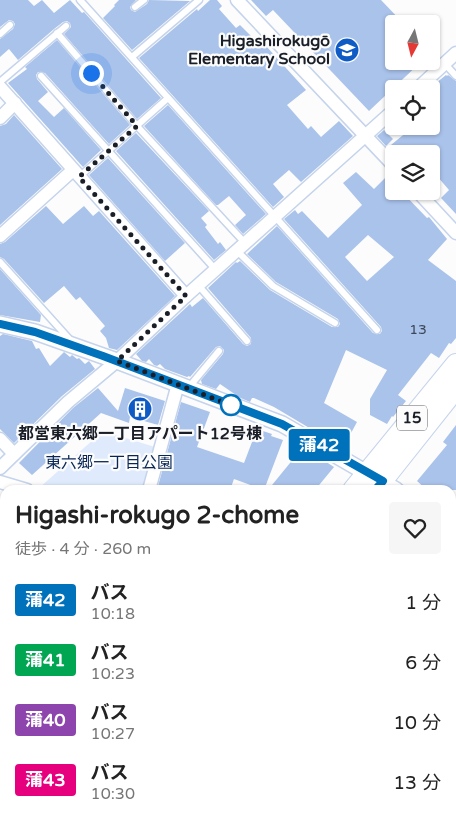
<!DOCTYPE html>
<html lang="ja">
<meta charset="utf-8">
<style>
:root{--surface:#fff;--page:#f6f6f6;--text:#222;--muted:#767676}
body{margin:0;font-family:"Varela Round","Noto Sans JP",sans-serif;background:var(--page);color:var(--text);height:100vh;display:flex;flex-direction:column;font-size:19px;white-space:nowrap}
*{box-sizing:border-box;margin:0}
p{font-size:16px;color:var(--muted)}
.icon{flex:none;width:28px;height:28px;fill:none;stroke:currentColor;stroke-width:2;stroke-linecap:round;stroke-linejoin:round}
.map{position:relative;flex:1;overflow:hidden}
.panel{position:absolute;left:0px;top:485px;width:456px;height:336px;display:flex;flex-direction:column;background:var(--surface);border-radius:15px 15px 0 0;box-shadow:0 1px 4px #0004}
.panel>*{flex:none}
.badge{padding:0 10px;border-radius:4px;font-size:18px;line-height:32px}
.needle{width:32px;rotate:187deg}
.controls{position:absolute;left:385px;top:15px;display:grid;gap:10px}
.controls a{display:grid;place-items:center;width:55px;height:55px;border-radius:5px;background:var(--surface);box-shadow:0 1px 4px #0004;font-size:25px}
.you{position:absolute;width:25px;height:25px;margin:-12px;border:4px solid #fff;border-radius:50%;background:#1a73e8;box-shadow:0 0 0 8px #1a73e833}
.map>.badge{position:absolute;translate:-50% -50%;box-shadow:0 0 0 2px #fff}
.round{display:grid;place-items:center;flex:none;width:52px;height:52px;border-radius:5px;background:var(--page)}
.summary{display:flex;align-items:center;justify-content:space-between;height:85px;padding:0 15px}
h1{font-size:24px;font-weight:700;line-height:38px}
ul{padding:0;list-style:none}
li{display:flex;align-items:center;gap:15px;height:60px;padding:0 15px}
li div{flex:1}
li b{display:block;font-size:19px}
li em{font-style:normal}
li .badge{min-width:55px;font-weight:700;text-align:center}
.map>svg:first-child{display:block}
.green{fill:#dfebfd}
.building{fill:#aac3eb;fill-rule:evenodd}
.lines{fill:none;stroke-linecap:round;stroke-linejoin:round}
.service-casing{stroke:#c5d4ec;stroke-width:9}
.minor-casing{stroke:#c5d4ec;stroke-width:15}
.tertiary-casing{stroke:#c5d4ec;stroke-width:18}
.trunk-casing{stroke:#c5d4ec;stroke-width:22}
.service{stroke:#fff;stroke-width:6}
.minor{stroke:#fff;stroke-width:12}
.tertiary{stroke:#fff;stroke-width:15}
.trunk{stroke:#fff;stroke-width:20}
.rail{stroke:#41454c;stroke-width:4;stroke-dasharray:8 4;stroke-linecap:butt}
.line-casing{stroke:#fff;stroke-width:11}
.line{stroke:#0072bc;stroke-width:8}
.walk{stroke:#191e27;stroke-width:5;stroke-dasharray:0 9}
.stop-dot{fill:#fff;stroke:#0072bc;stroke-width:2.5}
.labels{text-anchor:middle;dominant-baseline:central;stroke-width:4.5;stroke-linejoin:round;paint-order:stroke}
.number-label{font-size:14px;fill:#3d4758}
.shield{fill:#fcfcfc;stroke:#5d6167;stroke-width:1}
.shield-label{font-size:15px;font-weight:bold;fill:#191e27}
.poi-label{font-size:16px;font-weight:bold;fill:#191e27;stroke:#fcfcfc;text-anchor:end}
.park-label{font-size:16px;fill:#082756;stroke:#fcfcfc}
</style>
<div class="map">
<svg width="456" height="821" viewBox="0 0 456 821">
<rect width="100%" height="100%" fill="#fcfcfc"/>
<polygon class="green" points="103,431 155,447 143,490 38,489"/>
<g class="building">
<polygon points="0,0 28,0 34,6 42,0 54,13 70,0 82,13 84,12 161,98 137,119 64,34 71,27 70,23 67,21 63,22 54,29 18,60 9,49 0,57 0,39 13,29 15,24 13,21 9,20 0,27"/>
<polygon points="119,0 136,0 130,7 131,10 135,12 147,4 149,0 190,1 132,50 103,18 115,6 114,5"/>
<polygon points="210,0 217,0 222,6 219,9 236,28 240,25 263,48 266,46 306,90 287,105 308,129 311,126 321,137 339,121 353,136 301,182 289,170 273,184 284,197 273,207 139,58 197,9 198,11"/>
<polygon points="251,0 381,0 404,24 394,24 394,61 422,61 369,111 273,10 266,16"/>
<polygon points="57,40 130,125 109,144 45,73 38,72 36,75 37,79 48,92 38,101 54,117 64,108 101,150 83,167 8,83 27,69 25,67"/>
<polygon points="446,75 447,76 448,75 456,81 456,214 441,198 449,190 431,169 431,154 399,154 391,145 414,126 431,126 431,87"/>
<polygon points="168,105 266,214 243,234 235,225 246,215 229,196 218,205 216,205 144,126"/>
<polygon points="14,115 62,169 0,225 0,126 6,124"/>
<polygon points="384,130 393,139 386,146 377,136"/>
<polygon points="136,133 209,211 201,218 207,225 205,227 218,244 220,242 226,250 214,260 116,151"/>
<polygon points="108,158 185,243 165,261 89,175"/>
<path d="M356,172l18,17 13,-13 7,7v8h7l26,27 2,-1 18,22 -19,21 28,21v57l-5,6 -2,-1 -10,15 -8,-5 -33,42 8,6 -13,16 -1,-1 -5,8 -17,-9v-16l17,-29 -41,-20 -22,53 33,19 -14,26 -69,-41 -20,-9h-2l-2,4 -14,-6v-1l-16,-11 -4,5 -14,-5 -1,-4 22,-26 1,-4 -4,-4 -4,1 -26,30 -1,-1 -2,1 -22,-8 -5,-5 -3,2 -3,-1 -5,-6 -3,3 -4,-1 -6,-7 54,-50 2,3 11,-9 40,46 4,2 4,-2v-6l-43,-50 28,-26 1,1 3,-2 30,29 62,37h6l2,-3 -2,-5 -62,-37 -29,-28 30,-28 96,107 7,1 2,-3 -1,-4 -97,-108 11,-9 3,4 4,-3 26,27 34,-33 -19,-22zM368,235l26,22 -27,24 -22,-24z"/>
<polygon points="46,206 63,224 84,206 93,216 99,211 175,296 117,350 109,348 106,338 100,331 105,326 80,297 76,300 64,286 44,303 4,259 0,257 0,244 5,242"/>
<polygon points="0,269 41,315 40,322 0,315"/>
<polygon points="3,334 32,341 36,349 39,348 50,366 64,352 70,357 72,355 77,359 79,358 85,364 89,361 95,369 62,396 14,443 0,429 0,336"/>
<polygon points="98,388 118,411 125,388 165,401 158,425 130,417 129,423 101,413 32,475 19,463 73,408"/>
<polygon points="181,402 210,412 197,447 244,463 257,429 272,434 271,436 283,440 264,490 234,479 230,490 157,490"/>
<polygon points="456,425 456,490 427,490 417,481 447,445 443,442"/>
<polygon points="303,447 334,467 315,490 268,490"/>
</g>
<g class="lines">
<defs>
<g id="service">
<polyline points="80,0 377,330"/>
<polyline points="135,7 144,0"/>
<polyline points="57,33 137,126 245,243"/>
<polyline points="0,34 10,25"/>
<polyline points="132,57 199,0"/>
<polyline points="445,64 456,76"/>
<polyline points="41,76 216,270"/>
<polyline points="0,82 66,26"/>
<polyline points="79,177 168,98"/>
<polyline points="237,251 273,286 335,323"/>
<polyline points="0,262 71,341"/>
<polyline points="198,285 247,341"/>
<polyline points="189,387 219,351"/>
</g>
<g id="minor">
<polyline points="237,0 394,166"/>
<polyline points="0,87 186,296"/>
<polyline points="417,89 456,53"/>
<polyline points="0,118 15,103"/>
<polyline points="417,191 456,233"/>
<polyline points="0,236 73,170"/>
<polyline points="0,439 14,454"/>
<polyline points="0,468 68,402 117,361 186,296 394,110"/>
<polyline points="0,482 27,490"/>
<polyline points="149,490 178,384"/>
<polyline points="0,564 5,566"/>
<polyline points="451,614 456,614"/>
<polyline points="451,692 456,687"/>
<polyline points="0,733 5,739"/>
<polyline points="0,776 5,771"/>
<polyline points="75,816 80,821"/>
<polyline points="213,816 238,821"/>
<polyline points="198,821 199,816"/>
<polyline points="338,821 343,816"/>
</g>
<g id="tertiary">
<polyline points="0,324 35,332 117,361 282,424 396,490"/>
<polyline points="451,526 456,529"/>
</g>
<g id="trunk">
<polyline points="353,490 456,364"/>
<polyline points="375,490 456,388"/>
<polyline points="97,821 101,816"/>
<polyline points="129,821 133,816"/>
</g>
</defs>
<use href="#service" class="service-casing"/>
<use href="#minor" class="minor-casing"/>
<use href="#tertiary" class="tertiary-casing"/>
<use href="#trunk" class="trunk-casing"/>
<use href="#service" class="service"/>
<use href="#minor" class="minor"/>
<use href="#tertiary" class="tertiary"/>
<use href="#trunk" class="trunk"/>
<g class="rail">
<polyline points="451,662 456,657"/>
<polyline points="451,673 456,668"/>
<polyline points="310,821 315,816"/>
<polyline points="321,821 325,816"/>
</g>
</g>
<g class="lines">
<defs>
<polyline id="line" points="0,324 35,332 103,356 282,424 383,481 375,490"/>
</defs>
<use href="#line" class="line-casing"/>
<use href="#line" class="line"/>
<polyline class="walk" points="91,73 137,126 79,177 186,296 117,361 231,405"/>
</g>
<defs>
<symbol id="school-disc" viewBox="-11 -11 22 22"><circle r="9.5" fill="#0f5bc5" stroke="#fcfcfc"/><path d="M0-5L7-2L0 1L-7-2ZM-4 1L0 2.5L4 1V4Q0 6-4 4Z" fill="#fff"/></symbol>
<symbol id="building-disc" viewBox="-11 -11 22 22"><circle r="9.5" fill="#0f5bc5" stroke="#fcfcfc"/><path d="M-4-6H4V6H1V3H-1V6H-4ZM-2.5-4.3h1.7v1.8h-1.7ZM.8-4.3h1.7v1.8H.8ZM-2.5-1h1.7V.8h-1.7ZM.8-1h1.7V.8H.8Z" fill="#fff"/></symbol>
</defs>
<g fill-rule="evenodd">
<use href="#school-disc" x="333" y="36" width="28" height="28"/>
<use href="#building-disc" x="126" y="395" width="28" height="28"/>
</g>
<circle class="stop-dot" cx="231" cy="405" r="10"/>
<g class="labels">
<g class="number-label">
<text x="418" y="329">13</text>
</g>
<rect class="shield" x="397" y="405.5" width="30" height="25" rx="4"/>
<g class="shield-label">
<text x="412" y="418">15</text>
</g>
<g class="poi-label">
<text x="330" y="41">Higashirokugō<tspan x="330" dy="18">Elementary School</tspan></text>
<text x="140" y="434" text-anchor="middle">都営東六郷一丁目アパート12号棟</text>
</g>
<g class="park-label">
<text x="109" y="463">東六郷一丁目公園</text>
</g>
</g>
</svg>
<div class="controls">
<a><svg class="needle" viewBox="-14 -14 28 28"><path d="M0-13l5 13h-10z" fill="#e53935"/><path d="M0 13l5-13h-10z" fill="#767676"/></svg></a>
<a><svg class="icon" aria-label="locate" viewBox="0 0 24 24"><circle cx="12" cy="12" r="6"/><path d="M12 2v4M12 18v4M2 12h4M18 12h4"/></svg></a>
<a><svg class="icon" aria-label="layers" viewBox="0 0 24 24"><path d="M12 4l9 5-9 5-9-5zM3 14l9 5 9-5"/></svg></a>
</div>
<div class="you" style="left:91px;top:73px"></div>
<b class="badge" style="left:319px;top:445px;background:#0072bc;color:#fff">蒲42</b>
<section class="panel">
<div class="summary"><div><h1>Higashi-rokugo 2-chome</h1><p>徒歩 · 4 分 · 260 m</p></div><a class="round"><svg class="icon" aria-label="heart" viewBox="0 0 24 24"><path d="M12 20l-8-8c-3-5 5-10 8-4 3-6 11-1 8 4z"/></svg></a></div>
<ul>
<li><span class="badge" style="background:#0072bc;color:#fff">蒲42</span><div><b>バス</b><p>10:18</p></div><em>1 分</em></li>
<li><span class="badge" style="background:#00a651;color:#fff">蒲41</span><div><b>バス</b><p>10:23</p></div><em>6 分</em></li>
<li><span class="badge" style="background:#8e44ad;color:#fff">蒲40</span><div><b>バス</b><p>10:27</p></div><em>10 分</em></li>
<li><span class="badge" style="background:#e6007e;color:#fff">蒲43</span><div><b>バス</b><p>10:30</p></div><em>13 分</em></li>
</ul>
</section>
</div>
